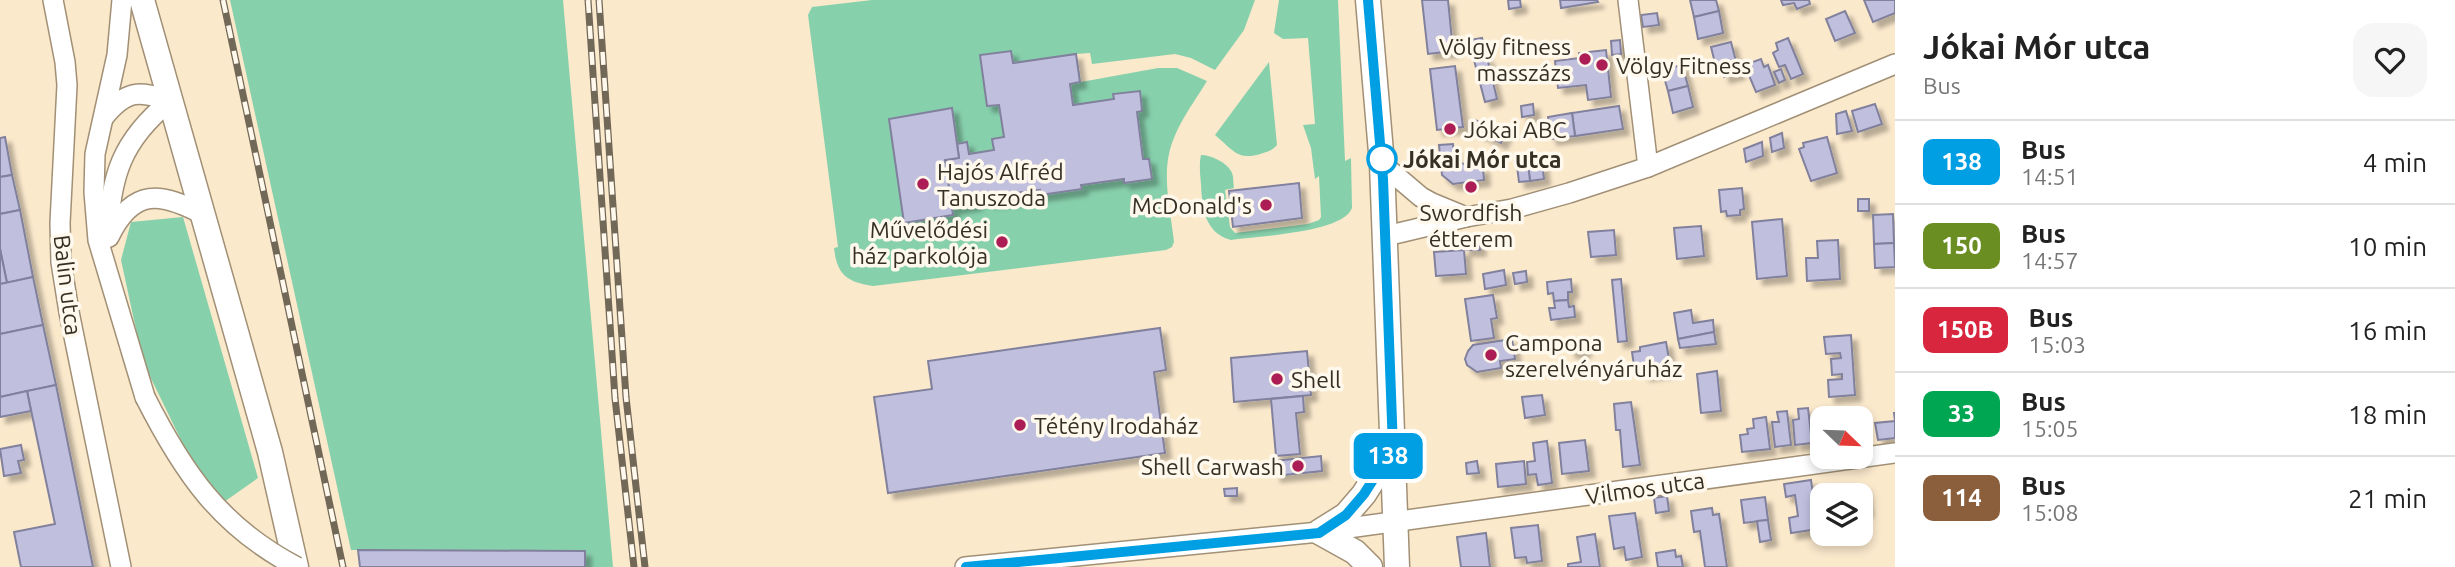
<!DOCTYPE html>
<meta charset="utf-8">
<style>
:root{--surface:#fff;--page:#f6f6f6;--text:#222;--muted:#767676;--line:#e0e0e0}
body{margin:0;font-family:Ubuntu,sans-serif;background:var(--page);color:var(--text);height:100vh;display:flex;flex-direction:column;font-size:26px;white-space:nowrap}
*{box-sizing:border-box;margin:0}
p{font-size:23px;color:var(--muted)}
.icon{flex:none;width:38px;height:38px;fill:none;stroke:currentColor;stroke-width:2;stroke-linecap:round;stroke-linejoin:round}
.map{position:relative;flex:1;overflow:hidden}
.details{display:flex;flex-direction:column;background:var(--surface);width:560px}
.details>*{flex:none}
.badge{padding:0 14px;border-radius:10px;font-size:24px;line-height:46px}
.needle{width:46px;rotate:113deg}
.controls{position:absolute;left:1810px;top:406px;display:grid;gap:14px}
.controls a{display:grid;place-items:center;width:63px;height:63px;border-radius:14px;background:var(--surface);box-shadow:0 4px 10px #0003;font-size:35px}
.map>.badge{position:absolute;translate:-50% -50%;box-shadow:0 0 0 4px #fff}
.round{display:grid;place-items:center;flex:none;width:74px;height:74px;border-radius:21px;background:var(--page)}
.overview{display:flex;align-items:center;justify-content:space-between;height:119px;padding:0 28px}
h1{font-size:33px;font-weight:700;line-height:52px}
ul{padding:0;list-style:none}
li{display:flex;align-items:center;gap:21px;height:84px;padding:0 28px;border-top:2px solid var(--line)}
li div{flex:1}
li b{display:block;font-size:26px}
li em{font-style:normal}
li .badge{min-width:77px;font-weight:700;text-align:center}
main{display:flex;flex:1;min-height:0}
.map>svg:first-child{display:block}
.green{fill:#87d0ac}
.building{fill:#c0bfde;stroke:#81819d;stroke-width:2;filter:url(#shadow)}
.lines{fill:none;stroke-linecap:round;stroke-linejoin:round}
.minor-casing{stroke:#a19076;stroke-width:22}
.major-casing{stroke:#a19076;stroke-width:27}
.minor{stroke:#fff;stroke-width:19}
.major{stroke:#fff;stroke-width:24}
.rail-casing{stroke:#726858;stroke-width:7}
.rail{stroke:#fff8ec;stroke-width:4.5;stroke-dasharray:13;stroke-linecap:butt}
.minor-bridge-casing{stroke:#a19076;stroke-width:22;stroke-linecap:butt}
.minor-bridge{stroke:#fff;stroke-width:19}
.line-casing{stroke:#fff;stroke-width:16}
.line{stroke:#009ee3;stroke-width:10}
.poi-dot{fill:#ac1c55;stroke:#fff8ec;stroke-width:2.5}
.stop-dot{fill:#fff;stroke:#009ee3;stroke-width:3.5}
.labels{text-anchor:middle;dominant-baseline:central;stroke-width:7;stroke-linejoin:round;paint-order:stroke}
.poi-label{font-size:23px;fill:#362f24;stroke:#fff8ec;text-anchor:start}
.stop-label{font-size:23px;font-weight:bold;fill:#362f24;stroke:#fff8ec;text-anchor:start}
.street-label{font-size:23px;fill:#362f24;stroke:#fff8ec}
</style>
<main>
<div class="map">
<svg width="1895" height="567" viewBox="0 0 1895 567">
<defs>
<filter id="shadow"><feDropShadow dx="6" dy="6" stdDeviation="2" flood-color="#0004"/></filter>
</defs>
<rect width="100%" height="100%" fill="#fbe9cc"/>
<g class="green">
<polygon points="230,0 563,0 613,567 585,567 585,551 351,550"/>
<path d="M872,0h383l-11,30 -29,40 -24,-12 -16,-4 -83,10 -2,-11 -14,1 5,28 77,-14h19l30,13c-14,23 -32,46 -38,73 -6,27 2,60 5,88l-2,5 -6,3 -293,36c-26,-4 -36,-11 -39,-38l4,-1 -30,-232 4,-8z"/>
<path d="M1279,0h59l7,161 6,-3 1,50c-9,25 -96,28 -121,32 -27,-7 -29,-34 -30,-56 -1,-10 -2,-20 0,-29 10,0 25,7 30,16 3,4 2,12 3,17l-9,2 5,37 5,6 73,-9 11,-4 2,-3 -2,-41 -4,3 -4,-31 -8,-23 12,-1 -7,-86 -25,1 -9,-6z"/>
<path d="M1269,62l8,83c-4,5 -8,6 -14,8 -25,9 -30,-3 -48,-18z"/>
<polygon points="183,217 258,478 224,502 196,471 143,362 121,260 131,222"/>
</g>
<g class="building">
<polygon points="1422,0 1448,0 1453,51 1428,54"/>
<polygon points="1508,0 1520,0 1521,7 1509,9"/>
<polygon points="1560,0 1597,0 1598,2 1561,8"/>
<polygon points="1690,0 1716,0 1719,11 1694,17"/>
<polygon points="1781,0 1809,0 1810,4 1797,9 1794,3 1783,5"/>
<polygon points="1864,0 1895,0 1895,13 1873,22"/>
<polygon points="1719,11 1723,33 1698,39 1694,17"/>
<polygon points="1845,11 1855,33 1835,41 1826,19"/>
<polygon points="1657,13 1659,25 1643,27 1641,15"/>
<polygon points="1482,38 1485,52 1472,54 1470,40"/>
<polygon points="1788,38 1803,74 1791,79 1785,65 1779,67 1773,53 1778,50 1776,43"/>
<polygon points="1620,40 1621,54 1612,55 1611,41"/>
<polygon points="1731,42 1739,73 1724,77 1720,62 1715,63 1711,47"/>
<polygon points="1606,50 1611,97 1588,100 1586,85 1558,88 1555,61 1580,58 1579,53"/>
<polygon points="1011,51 1013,63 1076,54 1080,82 1070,84 1073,105 1114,99 1113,94 1140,91 1142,111 1137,112 1143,159 1149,159 1152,179 1124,183 1124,179 1081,185 1082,189 1040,195 1040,190 1016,193 1016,199 989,202 989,197 976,199 977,204 951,208 945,160 959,158 957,144 967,142 969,154 994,150 992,139 1004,137 999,105 987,106 980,55"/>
<polygon points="1487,57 1497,99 1485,102 1474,60"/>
<polygon points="1761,59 1764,67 1768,65 1775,85 1756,92 1748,73 1753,71 1750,63"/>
<polygon points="1682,65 1688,86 1668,91 1662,70"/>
<polygon points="1455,66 1463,127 1437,130 1430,69"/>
<polygon points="1781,69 1785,80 1779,83 1774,72"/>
<polygon points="1688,86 1693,107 1673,113 1668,91"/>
<polygon points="1533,104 1534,115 1522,117 1521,106"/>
<polygon points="1875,104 1882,124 1858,132 1852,111"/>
<polygon points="1619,106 1623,129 1575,136 1572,113"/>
<polygon points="952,108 959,158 945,160 953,215 904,223 889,119"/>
<polygon points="1846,111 1852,131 1837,134 1836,114"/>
<polygon points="1572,113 1575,136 1551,139 1548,117"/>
<polygon points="1475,120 1490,127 1486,136 1471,129"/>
<polygon points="1490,127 1505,134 1501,143 1486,136"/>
<polygon points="1782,133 1784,148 1772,152 1770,138"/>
<polygon points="5,137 12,175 0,177 0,138"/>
<polygon points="1827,137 1837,173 1811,181 1799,149 1804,147 1803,143"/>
<polygon points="1762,142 1763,156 1746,162 1744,149"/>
<polygon points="1453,144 1455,162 1457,163 1459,161 1465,165 1465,169 1483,167 1484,180 1453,184 1442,175 1439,145"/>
<polygon points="1542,163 1544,179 1530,181 1528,164"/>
<polygon points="1528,164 1530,181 1519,182 1517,166"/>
<polygon points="12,175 20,210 0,214 0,177"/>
<polygon points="1299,183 1302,218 1233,227 1229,191"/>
<polygon points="1742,188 1744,209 1740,210 1740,215 1727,216 1726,211 1721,212 1719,190"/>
<rect x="1858" y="199" width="11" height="12"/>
<polygon points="20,210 33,277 7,283 0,249 0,214"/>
<polygon points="1893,214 1894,243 1874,244 1873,215"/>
<polygon points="1782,219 1787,276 1757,279 1752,222"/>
<polygon points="1701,226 1704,256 1677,259 1674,228"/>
<polygon points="1614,230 1616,255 1591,257 1588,232"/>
<polygon points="1478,236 1480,250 1465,250 1463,239"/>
<polygon points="1838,240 1840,279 1807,281 1806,258 1818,258 1817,241"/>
<polygon points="1894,243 1895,267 1875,268 1874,244"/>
<polygon points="0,249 7,283 0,284"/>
<polygon points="1464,250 1466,274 1436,276 1434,252"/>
<polygon points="1504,270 1506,285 1485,289 1483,274"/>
<polygon points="1526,271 1527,282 1515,284 1513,273"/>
<polygon points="33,277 43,325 0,334 0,284"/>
<polygon points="1571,279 1572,292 1568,292 1568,300 1554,301 1553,293 1548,294 1547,282"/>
<polygon points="1621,279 1627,341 1618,342 1612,280"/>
<polygon points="1493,295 1497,318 1491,319 1494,338 1471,341 1465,299"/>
<polygon points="1568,300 1569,307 1574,306 1575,317 1551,320 1549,308 1555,308 1554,301"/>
<polygon points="1691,310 1693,323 1713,320 1714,332 1678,339 1674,313"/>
<polygon points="43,325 56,385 0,397 0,334"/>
<polygon points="1160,328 1166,370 1154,372 1165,453 888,493 874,397 932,389 928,361"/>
<polygon points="1714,332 1716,344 1680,348 1678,339"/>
<polygon points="1851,335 1855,395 1829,397 1828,380 1842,379 1842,374 1832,375 1831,359 1841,358 1840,353 1826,354 1824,337"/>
<polygon points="1583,338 1585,351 1570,352 1569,343 1575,342 1575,339"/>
<polygon points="1512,339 1515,359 1500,361 1501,368 1477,372 1467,365 1465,359 1468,351 1473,345"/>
<polygon points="1666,342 1671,371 1644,375 1643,365 1634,366 1632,352 1640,351 1640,347"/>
<polygon points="1307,351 1311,395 1234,402 1231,358"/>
<polygon points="1717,371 1721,411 1701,413 1697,374"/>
<polygon points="56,385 93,567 21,567 14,532 55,524 27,391"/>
<polygon points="27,391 31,411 0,417 0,397"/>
<polygon points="1542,395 1545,415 1525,418 1522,397"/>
<polygon points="1303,396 1304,412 1296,413 1300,454 1276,456 1271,399"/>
<polygon points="1631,402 1640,465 1623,467 1620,430 1616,430 1614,404"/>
<polygon points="1808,408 1812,443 1795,445 1793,420 1799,419 1798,409"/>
<polygon points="1787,411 1791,445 1775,447 1772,422 1779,422 1777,412"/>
<polygon points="1894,413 1895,413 1895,438 1878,440 1875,423 1895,421"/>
<polygon points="1766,417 1770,449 1742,452 1740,435 1748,434 1747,429 1754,428 1753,419"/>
<polygon points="1585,440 1589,471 1562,474 1559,443"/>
<polygon points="1547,441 1552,483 1538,485 1536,474 1528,475 1527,462 1535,461 1533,443"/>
<polygon points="21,445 24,460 18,461 21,473 4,476 0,449"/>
<polygon points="1321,456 1322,471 1275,476 1274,461"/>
<polygon points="1477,461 1479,473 1467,474 1466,463"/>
<polygon points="1524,461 1526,484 1498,487 1496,464"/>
<polygon points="1811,480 1818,529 1791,533 1789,518 1798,516 1795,495 1786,497 1784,484"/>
<polygon points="1864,487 1867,511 1860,512 1860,495 1839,495 1838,491"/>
<polygon points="1237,488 1237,496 1225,496 1224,489"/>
<polygon points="1667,496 1669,511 1656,513 1654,498"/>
<polygon points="1765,497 1768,520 1744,523 1741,500"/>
<polygon points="1712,508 1713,515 1719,514 1727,567 1705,567 1700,531 1694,532 1691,511"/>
<polygon points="1635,513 1642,557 1626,560 1624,547 1614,549 1609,516"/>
<polygon points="1768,520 1771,540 1760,542 1757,521"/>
<polygon points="1538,525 1542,561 1527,563 1526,557 1515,558 1511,528"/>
<polygon points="1486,533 1490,567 1461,567 1457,537"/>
<polygon points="1595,534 1600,567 1568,567 1568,564 1581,562 1577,537"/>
<polygon points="358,550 585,551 585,567 360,567"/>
<polygon points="1675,550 1676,557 1681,556 1683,567 1658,567 1656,553"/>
</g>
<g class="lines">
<defs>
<g id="minor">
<polyline points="53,0 65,62 67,85 60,223 61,262 69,312 121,567"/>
<polyline points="122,0 117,55 95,154 94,192 98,240 145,397"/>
<polyline points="1628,0 1648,167"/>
<path d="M104,117c22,-27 35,-27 66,-16"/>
<polyline points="1382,164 1421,197 1432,203 1466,217"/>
<polyline points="1386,236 1466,217 1512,209 1569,193 1648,167 1895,64"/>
<path d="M108,237c2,-61 14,-97 62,-136"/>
<path d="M109,237c24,-50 52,-45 95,-22"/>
<polyline points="965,567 1319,532 1895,453"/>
</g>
<g id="major">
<polyline points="142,0 270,452 296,567"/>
<polyline points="1368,0 1382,164 1397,567"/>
<polyline points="1370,567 1355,552 1319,532 1346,515 1364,494 1393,448"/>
</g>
</defs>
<use href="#minor" class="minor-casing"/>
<use href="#major" class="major-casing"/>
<use href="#minor" class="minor"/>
<use href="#major" class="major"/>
<defs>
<g id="rail">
<polyline points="223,0 343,567"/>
<polyline points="588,0 615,398 634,567"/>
<polyline points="599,0 626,397 645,567"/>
</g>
</defs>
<use href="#rail" class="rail-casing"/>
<use href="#rail" class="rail"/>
<defs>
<path id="minor-bridge" d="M145,397c38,75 75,130 152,170"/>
</defs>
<use href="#minor-bridge" class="minor-bridge-casing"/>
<use href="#minor-bridge" class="minor-bridge"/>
</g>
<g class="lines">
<defs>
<polyline id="line" points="966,567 1319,533 1346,515 1364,494 1393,448 1383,179 1368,0"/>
</defs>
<use href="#line" class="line-casing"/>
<use href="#line" class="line"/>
</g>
<g class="poi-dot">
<circle cx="1585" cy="59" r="7"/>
<circle cx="1602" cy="65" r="7"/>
<circle cx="1450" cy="129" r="7"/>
<circle cx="923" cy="184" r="7"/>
<circle cx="1471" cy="187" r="7"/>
<circle cx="1266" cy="205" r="7"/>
<circle cx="1002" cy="242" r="7"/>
<circle cx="1491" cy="355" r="7"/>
<circle cx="1277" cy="379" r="7"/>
<circle cx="1020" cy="425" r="7"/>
<circle cx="1298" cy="466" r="7"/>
</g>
<circle class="stop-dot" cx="1382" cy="159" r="14"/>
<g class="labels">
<g class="poi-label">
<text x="1571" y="46" text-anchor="end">Völgy fitness<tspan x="1571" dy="26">masszázs</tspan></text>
<text x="1616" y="65">Völgy Fitness</text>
<text x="1464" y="129">Jókai ABC</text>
<text x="937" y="171">Hajós Alfréd<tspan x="937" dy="26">Tanuszoda</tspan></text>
<text x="1252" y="205" text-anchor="end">McDonald's</text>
<text x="1471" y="212" text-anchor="middle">Swordfish<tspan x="1471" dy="26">étterem</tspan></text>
<text x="988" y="229" text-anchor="end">Művelődési<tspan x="988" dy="26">ház parkolója</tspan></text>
<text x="1505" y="342">Campona<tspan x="1505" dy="26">szerelvényáruház</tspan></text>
<text x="1291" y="379">Shell</text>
<text x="1034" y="425">Tétény Irodaház</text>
<text x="1284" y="466" text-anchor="end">Shell Carwash</text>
</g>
<g class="stop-label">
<text x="1403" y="159">Jókai Mór utca</text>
</g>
<g class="street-label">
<text transform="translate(68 285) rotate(83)">Balin utca</text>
<text transform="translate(1645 488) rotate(-8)">Vilmos utca</text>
</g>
</g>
</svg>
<div class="controls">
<a><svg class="needle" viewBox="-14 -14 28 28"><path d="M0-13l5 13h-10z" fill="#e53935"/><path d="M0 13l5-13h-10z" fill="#767676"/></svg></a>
<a><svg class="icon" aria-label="layers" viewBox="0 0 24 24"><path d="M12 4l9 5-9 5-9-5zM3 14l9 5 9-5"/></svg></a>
</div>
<b class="badge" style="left:1388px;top:456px;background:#009ee3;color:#fff">138</b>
</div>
<section class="details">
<div class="overview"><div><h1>Jókai Mór utca</h1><p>Bus</p></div><a class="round"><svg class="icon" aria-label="heart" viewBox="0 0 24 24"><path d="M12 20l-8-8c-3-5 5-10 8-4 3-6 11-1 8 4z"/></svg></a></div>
<ul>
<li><span class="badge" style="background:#009ee3;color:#fff">138</span><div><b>Bus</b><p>14:51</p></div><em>4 min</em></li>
<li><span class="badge" style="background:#6b8e23;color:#fff">150</span><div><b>Bus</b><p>14:57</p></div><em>10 min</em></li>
<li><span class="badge" style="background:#d7263d;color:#fff">150B</span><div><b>Bus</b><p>15:03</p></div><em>16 min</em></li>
<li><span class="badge" style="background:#00a651;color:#fff">33</span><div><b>Bus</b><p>15:05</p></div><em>18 min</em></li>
<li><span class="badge" style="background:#8b5e3c;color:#fff">114</span><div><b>Bus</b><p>15:08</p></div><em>21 min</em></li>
</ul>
</section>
</main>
